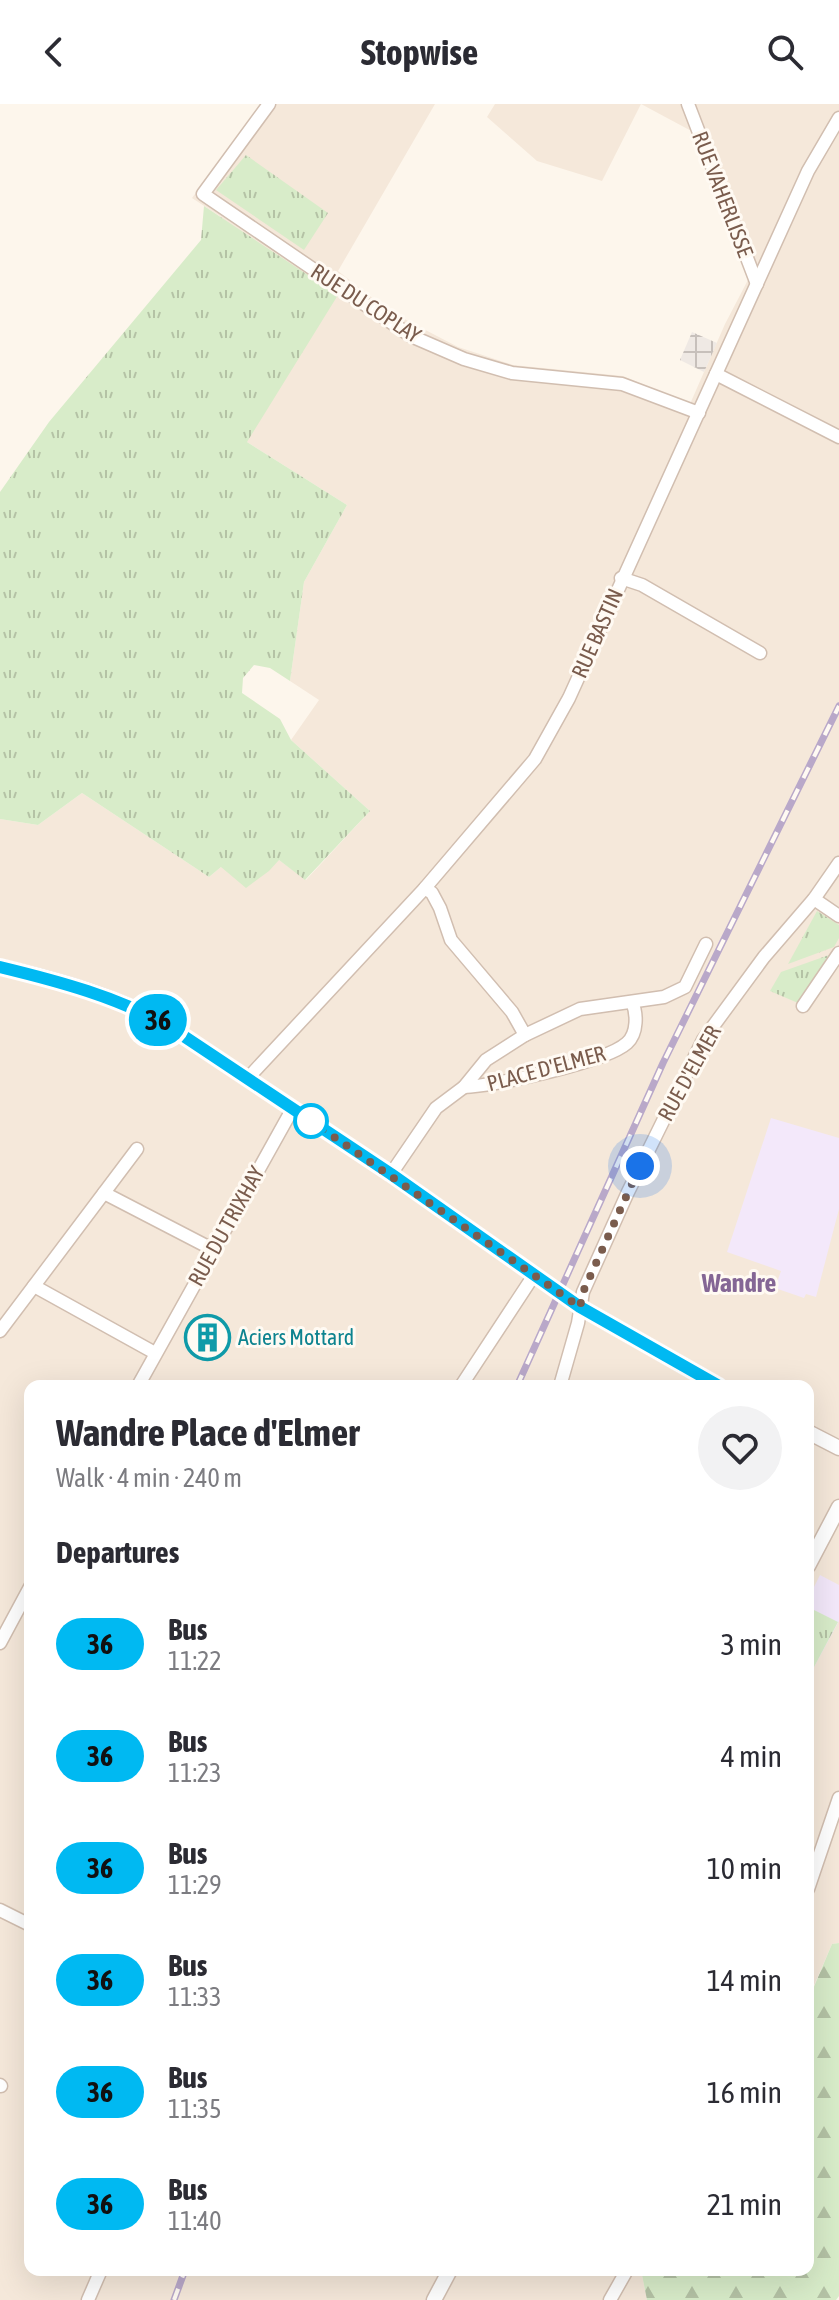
<!DOCTYPE html>
<meta charset="utf-8">
<style>
:root{--surface:#fff;--page:#f2f2f3;--text:#2b2b33;--muted:#7c7c81}
body{margin:0;font-family:"Asap Condensed",sans-serif;background:var(--page);color:var(--text);height:100vh;display:flex;flex-direction:column;font-size:30px;white-space:nowrap}
*{box-sizing:border-box;margin:0}
p{font-size:26px;color:var(--muted)}
.icon{flex:none;width:44px;height:44px;fill:none;stroke:currentColor;stroke-width:2;stroke-linecap:round;stroke-linejoin:round}
.map{position:relative;flex:1;overflow:hidden}
.side{position:absolute;left:24px;top:1276px;width:790px;height:896px;display:flex;flex-direction:column;background:var(--surface);border-radius:16px;box-shadow:0 8px 32px #0002}
.side>*{flex:none}
.badge{padding:0 16px;border-radius:26px;font-size:28px;line-height:52px}
.you{position:absolute;width:40px;height:40px;margin:-20px;border:6px solid #fff;border-radius:50%;background:#1a73e8;box-shadow:0 0 0 12px #1a73e833}
.map>.badge{position:absolute;translate:-50% -50%;box-shadow:0 0 0 4px #fff}
h2{padding:0 32px;font-size:30px;line-height:72px}
.round{display:grid;place-items:center;flex:none;width:84px;height:84px;border-radius:42px;background:var(--page)}
.head{display:flex;align-items:center;justify-content:space-between;height:136px;padding:0 32px}
h1{font-size:38px;font-weight:700;line-height:60px}
ul{padding:0;list-style:none}
li{display:flex;align-items:center;gap:24px;height:112px;padding:0 32px}
li div{flex:1}
li b{display:block;font-size:30px}
li em{font-style:normal}
li .badge{min-width:88px;font-weight:700;text-align:center}
header{display:flex;justify-content:space-between;align-items:center;height:104px;padding:0 32px;background:var(--surface);font-size:36px;font-weight:700}
.map>svg:first-child{display:block}
.residential{fill:#f5e8da}
.industrial{fill:url(#industrial-grid)}
.education{fill:#f3e8fa}
.grass{fill:url(#grass-tufts)}
.forest{fill:url(#forest-firs)}
.lines{fill:none;stroke-linecap:round;stroke-linejoin:round}
.minor-casing{stroke:#d1beb0;stroke-width:15}
.tertiary-casing{stroke:#d1beb0;stroke-width:17}
.minor{stroke:#fff;stroke-width:12}
.tertiary{stroke:#fff;stroke-width:14}
.rail-casing{stroke:#b9a8c9;stroke-width:7}
.rail{stroke:#fffaf3;stroke-width:4;stroke-dasharray:12;stroke-linecap:butt}
.line-casing{stroke:#fff;stroke-width:18}
.line{stroke:#00b9f2;stroke-width:12}
.walk{stroke:#7a5c4d;stroke-width:8;stroke-dasharray:0 14.4}
.stop-dot{fill:#fff;stroke:#00b9f2;stroke-width:4}
.labels{text-anchor:middle;dominant-baseline:central;stroke-width:6;stroke-linejoin:round;paint-order:stroke}
.street-label{font-size:22px;fill:#7a5c4d;stroke:#fffaf3}
.culture-label{font-size:22px;fill:#0d838f;stroke:#fffaf3;text-anchor:start}
.quarter-label{font-size:26px;font-weight:bold;fill:#846695;stroke:#fffaf3}
</style>
<header><svg class="icon" aria-label="back" viewBox="0 0 24 24"><path d="M15 5l-7 7 7 7"/></svg>Stopwise<svg class="icon" aria-label="search" viewBox="0 0 24 24"><circle cx="10" cy="10" r="6"/><path d="M15 15l6 6"/></svg></header>
<div class="map">
<svg width="839" height="2196" viewBox="0 0 839 2196">
<defs>
<pattern id="industrial-grid" width="8" height="8" patternUnits="userSpaceOnUse" patternTransform="scale(2)"><rect width="8" height="8" fill="#efe9e4"/><path d="M0 4h8M4 0v8" fill="none" stroke="#c7c0bb"/></pattern>
<pattern id="grass-tufts" width="24" height="20" patternUnits="userSpaceOnUse" patternTransform="scale(2)"><rect width="24" height="20" fill="#d8ecc9"/><path d="M3 7l-1-3M5 7V3M7 7l1-3M15 17l-1-3M17 17v-4M19 17l1-3" fill="none" stroke="#b4c2a5"/></pattern>
<pattern id="forest-firs" width="22" height="20" patternUnits="userSpaceOnUse" patternTransform="scale(2)"><rect width="22" height="20" fill="#d8ecc9"/><path d="M5 1l3.5 6h-7zM16 11l3.5 6h-7z" fill="#b4c2a5"/></pattern>
</defs>
<rect width="100%" height="100%" fill="#fdf6ec"/>
<polygon class="residential" points="262,0 435,0 338,167 389,207 458,243 513,261 623,272 690,300 725,220 749,174 697,30 641,0 602,77 537,57 487,13 495,0 839,0 839,1839 832,1840 812,1886 808,1884 808,1282 30,1282 30,2166 641,2166 647,2196 0,2196 0,715 38,721 82,689 209,773 221,763 279,756 306,776 370,707 291,636 319,596 290,577 304,478 347,401 247,338 221,113 192,94"/>
<polygon class="industrial" points="692,228 717,239 704,268 680,256"/>
<g class="education">
<polygon points="771,1014 839,1034 839,1105 816,1193 806,1190 804,1194 775,1184 781,1167 727,1148"/>
<polygon points="820,1471 839,1481 839,1517 813,1565 808,1562 808,1495"/>
</g>
<g class="grass">
<polygon points="246,51 328,109 304,146 216,86"/>
<polygon points="204,102 338,191 247,338 347,401 304,478 290,577 270,564 254,561 243,574 242,589 280,615 291,636 370,707 305,776 279,756 269,767 246,784 221,763 209,773 82,689 38,721 0,715 0,388 49,318 201,136"/>
<polygon points="817,807 839,821 839,834 834,843 788,860"/>
<polygon points="829,851 798,899 770,887 781,868"/>
<polygon points="808,1503 838,1518 813,1565 808,1562"/>
</g>
<polygon class="forest" points="839,1839 839,2192 836,2196 647,2196 641,2166 808,2166 808,1884 813,1885 832,1840"/>
<g class="lines">
<defs>
<g id="minor">
<polyline points="269,0 203,90 411,232 464,255 512,269 622,280 699,309"/>
<polyline points="688,0 757,180"/>
<polyline points="716,270 839,333"/>
<polyline points="621,474 642,481 760,549"/>
<polyline points="425,784 432,789 440,804 451,836 512,908 525,931"/>
<polyline points="814,795 839,812"/>
<polyline points="803,902 839,849"/>
<polyline points="248,974 425,784 535,655 569,594 808,67 839,14"/>
<path d="M464,983c31,-1 142,-25 163,-44 11,-10 10,-30 5,-41"/>
<polyline points="391,1070 436,1004 464,983 486,956 525,931 580,905 664,893 685,883 706,840"/>
<polyline points="104,1089 214,1146"/>
<polyline points="34,1182 155,1249"/>
<polyline points="0,1227 137,1045"/>
<polyline points="138,1282 293,1004"/>
<polyline points="461,1282 534,1171"/>
<polyline points="560,1282 578,1219 583,1188 628,1088 703,936 764,853 814,795 839,759"/>
<polyline points="0,1539 30,1483"/>
<polyline points="808,1785 839,1694"/>
<polyline points="0,1806 30,1821"/>
<polyline points="0,1981 1,1982"/>
<polyline points="88,2196 101,2166"/>
<polyline points="610,2196 627,2166"/>
</g>
<g id="tertiary">
<path d="M0,863c58,13 118,30 170,60l221,147 189,133 139,79"/>
<polyline points="808,1328 839,1344"/>
<polyline points="808,1462 839,1403"/>
<polyline points="434,2196 450,2166"/>
</g>
</defs>
<use href="#minor" class="minor-casing"/>
<use href="#tertiary" class="tertiary-casing"/>
<use href="#minor" class="minor"/>
<use href="#tertiary" class="tertiary"/>
<defs>
<g id="rail">
<polyline points="517,1282 663,959 839,602"/>
<polyline points="174,2196 185,2166"/>
</g>
</defs>
<use href="#rail" class="rail-casing"/>
<use href="#rail" class="rail"/>
</g>
<g class="lines">
<defs>
<path id="line" d="M0,863c58,14 118,30 170,60l221,147 189,133 139,79"/>
</defs>
<use href="#line" class="line-casing"/>
<use href="#line" class="line"/>
<polyline class="walk" points="311,1017 580,1203 583,1188 640,1062"/>
</g>
<defs>
<symbol id="building-ring" viewBox="-11 -11 22 22"><circle r="9.5" fill="#fffaf3" stroke="#0f9aa8" stroke-width="1.5"/><path d="M-4-6H4V6H1V3H-1V6H-4ZM-2.5-4.3h1.7v1.8h-1.7ZM.8-4.3h1.7v1.8H.8ZM-2.5-1h1.7V.8h-1.7ZM.8-1h1.7V.8H.8Z" fill="#0f9aa8"/></symbol>
</defs>
<g fill-rule="evenodd">
<use href="#building-ring" x="182" y="1208" width="51" height="51"/>
</g>
<circle class="stop-dot" cx="311" cy="1017" r="16"/>
<g class="labels">
<g class="street-label">
<text transform="translate(723 90) rotate(69)">RUE VAHERLISSE</text>
<text transform="translate(366 199) rotate(33)">RUE DU COPLAY</text>
<text transform="translate(597 529) rotate(-66)">RUE BASTIN</text>
<text transform="translate(546 964) rotate(-15)">PLACE D'ELMER</text>
<text transform="translate(689 969) rotate(-61)">RUE D'ELMER</text>
<text transform="translate(226 1122) rotate(-61)">RUE DU TRIXHAY</text>
</g>
<g class="culture-label">
<text x="238" y="1233">Aciers Mottard</text>
</g>
<g class="quarter-label">
<text x="739" y="1179">Wandre</text>
</g>
</g>
</svg>
<div class="you" style="left:640px;top:1062px"></div>
<b class="badge" style="left:158px;top:916px;background:#00b9f2;color:#111">36</b>
<section class="side">
<div class="head"><div><h1>Wandre Place d'Elmer</h1><p>Walk · 4 min · 240 m</p></div><a class="round"><svg class="icon" aria-label="heart" viewBox="0 0 24 24"><path d="M12 20l-8-8c-3-5 5-10 8-4 3-6 11-1 8 4z"/></svg></a></div>
<h2>Departures</h2>
<ul>
<li><span class="badge" style="background:#00b9f2;color:#111">36</span><div><b>Bus</b><p>11:22</p></div><em>3 min</em></li>
<li><span class="badge" style="background:#00b9f2;color:#111">36</span><div><b>Bus</b><p>11:23</p></div><em>4 min</em></li>
<li><span class="badge" style="background:#00b9f2;color:#111">36</span><div><b>Bus</b><p>11:29</p></div><em>10 min</em></li>
<li><span class="badge" style="background:#00b9f2;color:#111">36</span><div><b>Bus</b><p>11:33</p></div><em>14 min</em></li>
<li><span class="badge" style="background:#00b9f2;color:#111">36</span><div><b>Bus</b><p>11:35</p></div><em>16 min</em></li>
<li><span class="badge" style="background:#00b9f2;color:#111">36</span><div><b>Bus</b><p>11:40</p></div><em>21 min</em></li>
</ul>
</section>
</div>
